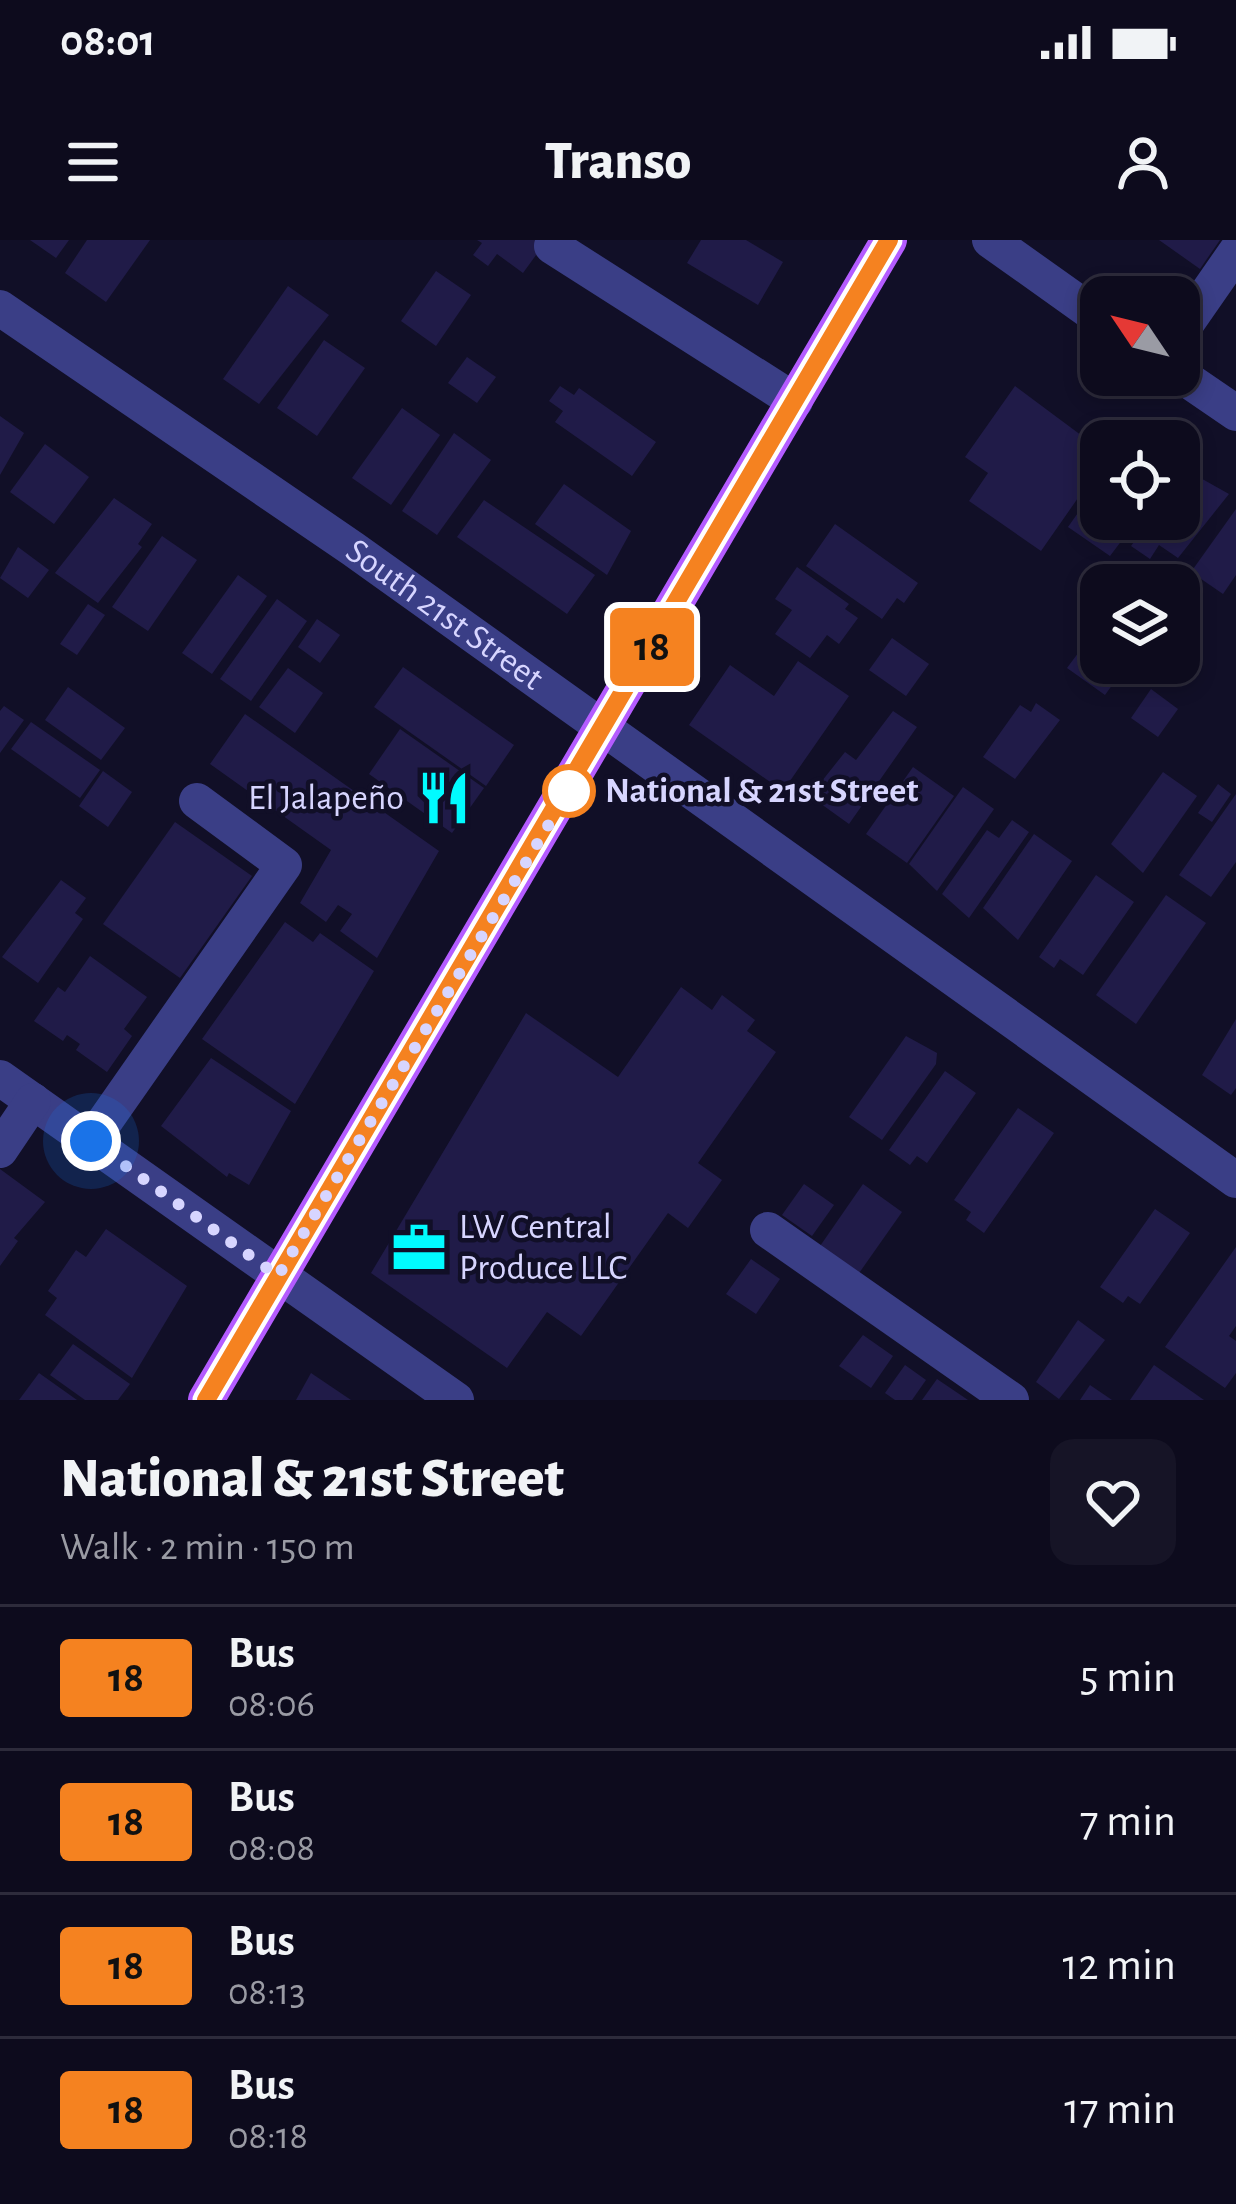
<!DOCTYPE html>
<meta charset="utf-8">
<style>
:root{--surface:#0d0b1d;--page:#161426;--text:#f1f3f6;--muted:#9a9ba4;--line:#2d2b3b}
body{margin:0;font-family:"Alegreya Sans",sans-serif;background:var(--page);color:var(--text);height:100vh;display:flex;flex-direction:column;font-size:45px;white-space:nowrap}
*{box-sizing:border-box;margin:0}
p{font-size:39px;color:var(--muted)}
.icon{flex:none;width:66px;height:66px;fill:none;stroke:currentColor;stroke-width:2;stroke-linecap:round;stroke-linejoin:round}
.map{position:relative;height:1160px;overflow:hidden}
.sheet{display:flex;flex-direction:column;background:var(--surface);flex:1}
.sheet>*{flex:none}
.badge{padding:0 24px;border-radius:9px;font-size:42px;line-height:78px}
.needle{width:78px;rotate:305deg}
.controls{position:absolute;left:1080px;top:36px;display:grid;gap:24px}
.controls a{display:grid;place-items:center;width:120px;height:120px;border-radius:24px;background:var(--surface);box-shadow:0 6px 18px #0003,0 0 0 3px var(--line);font-size:60px}
.you{position:absolute;width:60px;height:60px;margin:-30px;border:9px solid #fff;border-radius:50%;background:#1a73e8;box-shadow:0 0 0 18px #1a73e833}
.map>.badge{position:absolute;translate:-50% -50%;box-shadow:0 0 0 6px #fff}
.round{display:grid;place-items:center;flex:none;width:126px;height:126px;border-radius:24px;background:var(--page)}
.overview{display:flex;align-items:center;justify-content:space-between;height:204px;padding:0 60px}
h1{font-size:57px;font-weight:800;line-height:90px}
ul{padding:0;list-style:none}
li{display:flex;align-items:center;gap:36px;height:144px;padding:0 60px;border-top:3px solid var(--line)}
li div{flex:1}
li b{display:block;font-size:45px}
li em{font-style:normal}
li .badge{min-width:132px;font-weight:700;text-align:center}
.status{display:flex;justify-content:space-between;align-items:center;height:84px;padding:0 60px;background:var(--surface);direction:ltr}
.status svg{height:33px;fill:currentColor}
header{display:flex;justify-content:space-between;align-items:center;height:156px;padding:0 60px;background:var(--surface);font-size:54px;font-weight:800}
.map>svg:first-child{display:block}
.building{fill:#201b48}
.lines{fill:none;stroke-linecap:round;stroke-linejoin:round}
.minor{stroke:#3a3e86;stroke-width:36}
.major{stroke:#b45cff;stroke-width:36}
.line-casing{stroke:#fff;stroke-width:27}
.line{stroke:#f58220;stroke-width:18}
.walk{stroke:#d7d5ff;stroke-width:12;stroke-dasharray:0 21.6}
.stop-dot{fill:#fff;stroke:#f58220;stroke-width:6}
.labels{text-anchor:middle;dominant-baseline:central;stroke-width:9;stroke-linejoin:round;paint-order:stroke}
.street-label{font-size:36px;fill:#d7d5ff;stroke:#110f27}
.stop-label{font-size:36px;font-weight:bold;fill:#d7d5ff;stroke:#110f27;text-anchor:start}
.poi-label{font-size:36px;fill:#d7d5ff;stroke:#110f27;text-anchor:end}
</style>
<div class="status"><b>08:01</b><svg viewBox="0 0 49 12"><path d="M0 12V9h3v3zM5 12V6h3v6zM10 12V3h3v9zM15 12V0h3v12zM26 1h20v11H26zM47 4h2v5h-2z"/></svg></div>
<header><svg class="icon" aria-label="menu" viewBox="0 0 24 24"><path d="M4 6h16M4 12h16M4 18h16"/></svg>Transo<svg class="icon" aria-label="person" viewBox="0 0 24 24"><circle cx="12" cy="8" r="4"/><path d="M4 21q1-7 8-7t8 7"/></svg></header>
<div class="map">
<svg width="1236" height="1160" viewBox="0 0 1236 1160">
<rect width="100%" height="100%" fill="#110f27"/>
<g class="building">
<polygon points="30,0 69,0 56,18"/>
<polygon points="87,0 150,0 106,62 65,33"/>
<polygon points="477,0 547,0 523,33 497,14 488,26 473,15 482,3"/>
<polygon points="701,0 746,0 783,22 758,65 687,23"/>
<polygon points="1159,0 1220,0 1200,29"/>
<polygon points="436,31 471,55 436,106 401,81"/>
<polygon points="288,46 329,75 259,164 223,139"/>
<polygon points="324,100 365,128 317,196 277,168"/>
<polygon points="467,117 496,137 477,163 448,143"/>
<polygon points="560,146 574,155 579,148 656,202 632,236 555,182 563,171 549,161"/>
<polygon points="1015,146 1101,210 1101,225 1041,311 969,261 988,233 965,217"/>
<polygon points="402,168 440,195 391,265 352,238"/>
<polygon points="0,176 24,193 0,235"/>
<polygon points="1139,185 1162,201 1128,201"/>
<polygon points="454,193 491,220 437,295 402,271"/>
<polygon points="45,204 89,237 54,284 10,252"/>
<polygon points="1188,231 1229,254 1178,318 1159,305 1150,319 1131,306 1150,279 1179,279 1179,244"/>
<polygon points="1101,240 1101,279 1138,279 1110,316 1068,287"/>
<polygon points="564,244 631,291 607,335 535,284"/>
<polygon points="114,258 152,284 138,304 142,307 98,363 55,333"/>
<polygon points="484,260 595,335 567,374 457,297"/>
<polygon points="1236,269 1236,335 1223,354 1191,332"/>
<polygon points="835,284 918,343 904,363 897,358 882,379 806,326"/>
<polygon points="162,296 197,320 148,391 112,367"/>
<polygon points="18,307 49,330 28,358 0,338"/>
<polygon points="797,327 849,364 845,369 858,378 839,404 827,395 810,418 775,394 792,370 775,359"/>
<polygon points="238,335 267,356 212,434 182,413"/>
<polygon points="277,359 307,381 251,461 220,439"/>
<polygon points="88,364 105,375 77,415 60,404"/>
<polygon points="317,379 340,395 320,423 298,407"/>
<polygon points="1093,393 1101,399 1101,423 1128,423 1105,455 1067,428"/>
<polygon points="892,398 929,424 906,456 869,430"/>
<polygon points="798,421 849,456 783,551 689,485 730,425 774,456"/>
<polygon points="403,427 514,505 486,546 374,467"/>
<polygon points="288,428 323,453 295,493 259,467"/>
<polygon points="68,447 125,488 101,520 45,480"/>
<polygon points="1151,449 1178,469 1158,497 1131,478"/>
<polygon points="1036,463 1060,480 1015,539 983,517 1020,465 1031,472"/>
<polygon points="4,466 24,480 0,513 0,471"/>
<polygon points="893,471 917,487 849,584 810,556 845,512 856,520"/>
<polygon points="245,474 439,611 377,718 340,691 352,674 338,665 326,682 300,663 331,610 210,524"/>
<polygon points="31,482 100,530 80,558 11,509"/>
<polygon points="400,489 484,548 452,593 369,534"/>
<polygon points="913,527 954,556 907,623 866,594"/>
<polygon points="103,531 132,552 108,587 79,566"/>
<polygon points="1163,532 1197,556 1143,633 1111,604"/>
<polygon points="1218,544 1231,554 1212,582 1198,573"/>
<polygon points="963,547 994,569 937,651 909,624"/>
<polygon points="1236,554 1236,622 1211,657 1179,635"/>
<polygon points="1012,580 1029,592 969,678 942,654 987,590 999,598"/>
<polygon points="175,582 252,636 180,738 103,684"/>
<polygon points="1034,594 1072,621 1018,700 983,668"/>
<polygon points="1096,635 1134,662 1083,735 1060,719 1054,728 1039,717"/>
<polygon points="61,640 86,658 75,673 83,679 38,743 2,717"/>
<polygon points="1166,655 1206,683 1136,784 1096,755"/>
<polygon points="285,682 313,702 320,693 374,731 295,864 202,799"/>
<polygon points="90,716 147,757 124,789 132,796 107,832 76,810 80,804 67,795 63,801 34,781 58,747 65,752"/>
<polygon points="681,747 712,770 722,755 755,780 747,791 776,812 698,923 722,940 688,988 668,973 581,1096 547,1072 507,1128 371,1033 526,773 618,837"/>
<polygon points="1236,779 1236,848 1231,855 1202,835"/>
<polygon points="906,796 937,813 936,824 882,900 849,877"/>
<polygon points="211,818 291,871 249,945 229,933 227,937 161,886"/>
<polygon points="945,831 976,853 927,923 917,916 910,925 889,910"/>
<polygon points="1018,868 1054,893 984,993 966,980 971,972 954,960"/>
<polygon points="0,929 45,962 14,998 18,1001 0,1026"/>
<polygon points="804,944 834,965 812,996 782,975"/>
<polygon points="863,944 902,972 857,1036 818,1009"/>
<polygon points="1155,969 1190,993 1140,1064 1128,1056 1123,1063 1100,1047"/>
<polygon points="106,989 187,1046 132,1138 45,1075 57,1058 48,1051 76,1010 86,1017"/>
<polygon points="1236,1007 1236,1086 1229,1096 1236,1101 1236,1133 1225,1148 1165,1107"/>
<polygon points="751,1019 780,1039 756,1074 726,1054"/>
<polygon points="1078,1080 1105,1100 1059,1159 1036,1142"/>
<polygon points="863,1095 893,1116 871,1148 839,1126"/>
<polygon points="73,1104 130,1144 118,1160 85,1160 50,1135"/>
<polygon points="905,1125 926,1140 912,1160 895,1160 885,1153"/>
<polygon points="1154,1125 1204,1160 1130,1160"/>
<polygon points="39,1133 77,1160 19,1160"/>
<polygon points="311,1133 351,1160 296,1160"/>
<polygon points="937,1139 968,1160 922,1160"/>
<polygon points="1090,1145 1112,1160 1080,1160"/>
</g>
<g class="lines">
<g class="minor">
<polyline points="990,0 1101,79"/>
<polyline points="552,6 795,161"/>
<path id="s1" d="M0,68l353,241 883,631"/>
<polyline points="1179,94 1236,12"/>
<polyline points="1179,134 1236,173"/>
<polyline points="0,838 456,1160"/>
<polyline points="91,901 284,625 197,561"/>
<polyline points="0,910 33,861"/>
<polyline points="768,990 1011,1160"/>
</g>
<polyline class="major" points="206,1160 889,0"/>
</g>
<g class="lines">
<defs>
<polyline id="line" points="206,1160 889,0"/>
</defs>
<use href="#line" class="line-casing"/>
<use href="#line" class="line"/>
<polyline class="walk" points="91,901 278,1036 579,534 569,551"/>
</g>
<defs>
<symbol id="restaurant-bare" viewBox="-9 -9 18 18"><path d="M-5-6h1v4h1v-4h1v4h1v-4h1v5L-1.5 .5V6h-2V.5L-5-1ZM5-6V6H3V1.5H1.5Q1.5-4 5-6Z" fill="#01fbff" stroke="#110f27" stroke-width="2.5" paint-order="stroke"/></symbol>
<symbol id="office-bare" viewBox="-9 -9 18 18"><path d="M-6-3h4V-5.5h4V-3h4V5H-6ZM-1-4.5V-3h2v-1.5ZM-6 0V1H6V0Z" fill="#01fbff" stroke="#110f27" stroke-width="2.5" paint-order="stroke"/></symbol>
</defs>
<g fill-rule="evenodd">
<use href="#restaurant-bare" x="406" y="520" width="76" height="76"/>
<use href="#office-bare" x="381" y="970" width="76" height="76"/>
</g>
<circle class="stop-dot" cx="569" cy="551" r="24"/>
<g class="labels">
<g class="street-label">
<text stroke="none"><textPath href="#s1" startOffset="540">South 21st Street</textPath></text>
</g>
<g class="stop-label">
<text x="605" y="551">National &amp; 21st Street</text>
</g>
<g class="poi-label">
<text x="404" y="558">El Jalapeño</text>
<text x="459" y="987" text-anchor="start">LW Central<tspan x="459" dy="41">Produce LLC</tspan></text>
</g>
</g>
</svg>
<div class="controls">
<a><svg class="needle" viewBox="-14 -14 28 28"><path d="M0-13l5 13h-10z" fill="#e53935"/><path d="M0 13l5-13h-10z" fill="#9a9ba4"/></svg></a>
<a><svg class="icon" aria-label="locate" viewBox="0 0 24 24"><circle cx="12" cy="12" r="6"/><path d="M12 2v4M12 18v4M2 12h4M18 12h4"/></svg></a>
<a><svg class="icon" aria-label="layers" viewBox="0 0 24 24"><path d="M12 4l9 5-9 5-9-5zM3 14l9 5 9-5"/></svg></a>
</div>
<div class="you" style="left:91px;top:901px"></div>
<b class="badge" style="left:652px;top:407px;background:#f58220;color:#111">18</b>
</div>
<section class="sheet">
<div class="overview"><div><h1>National &amp; 21st Street</h1><p>Walk · 2 min · 150 m</p></div><a class="round"><svg class="icon" aria-label="heart" viewBox="0 0 24 24"><path d="M12 20l-8-8c-3-5 5-10 8-4 3-6 11-1 8 4z"/></svg></a></div>
<ul>
<li><span class="badge" style="background:#f58220;color:#111">18</span><div><b>Bus</b><p>08:06</p></div><em>5 min</em></li>
<li><span class="badge" style="background:#f58220;color:#111">18</span><div><b>Bus</b><p>08:08</p></div><em>7 min</em></li>
<li><span class="badge" style="background:#f58220;color:#111">18</span><div><b>Bus</b><p>08:13</p></div><em>12 min</em></li>
<li><span class="badge" style="background:#f58220;color:#111">18</span><div><b>Bus</b><p>08:18</p></div><em>17 min</em></li>
</ul>
</section>
